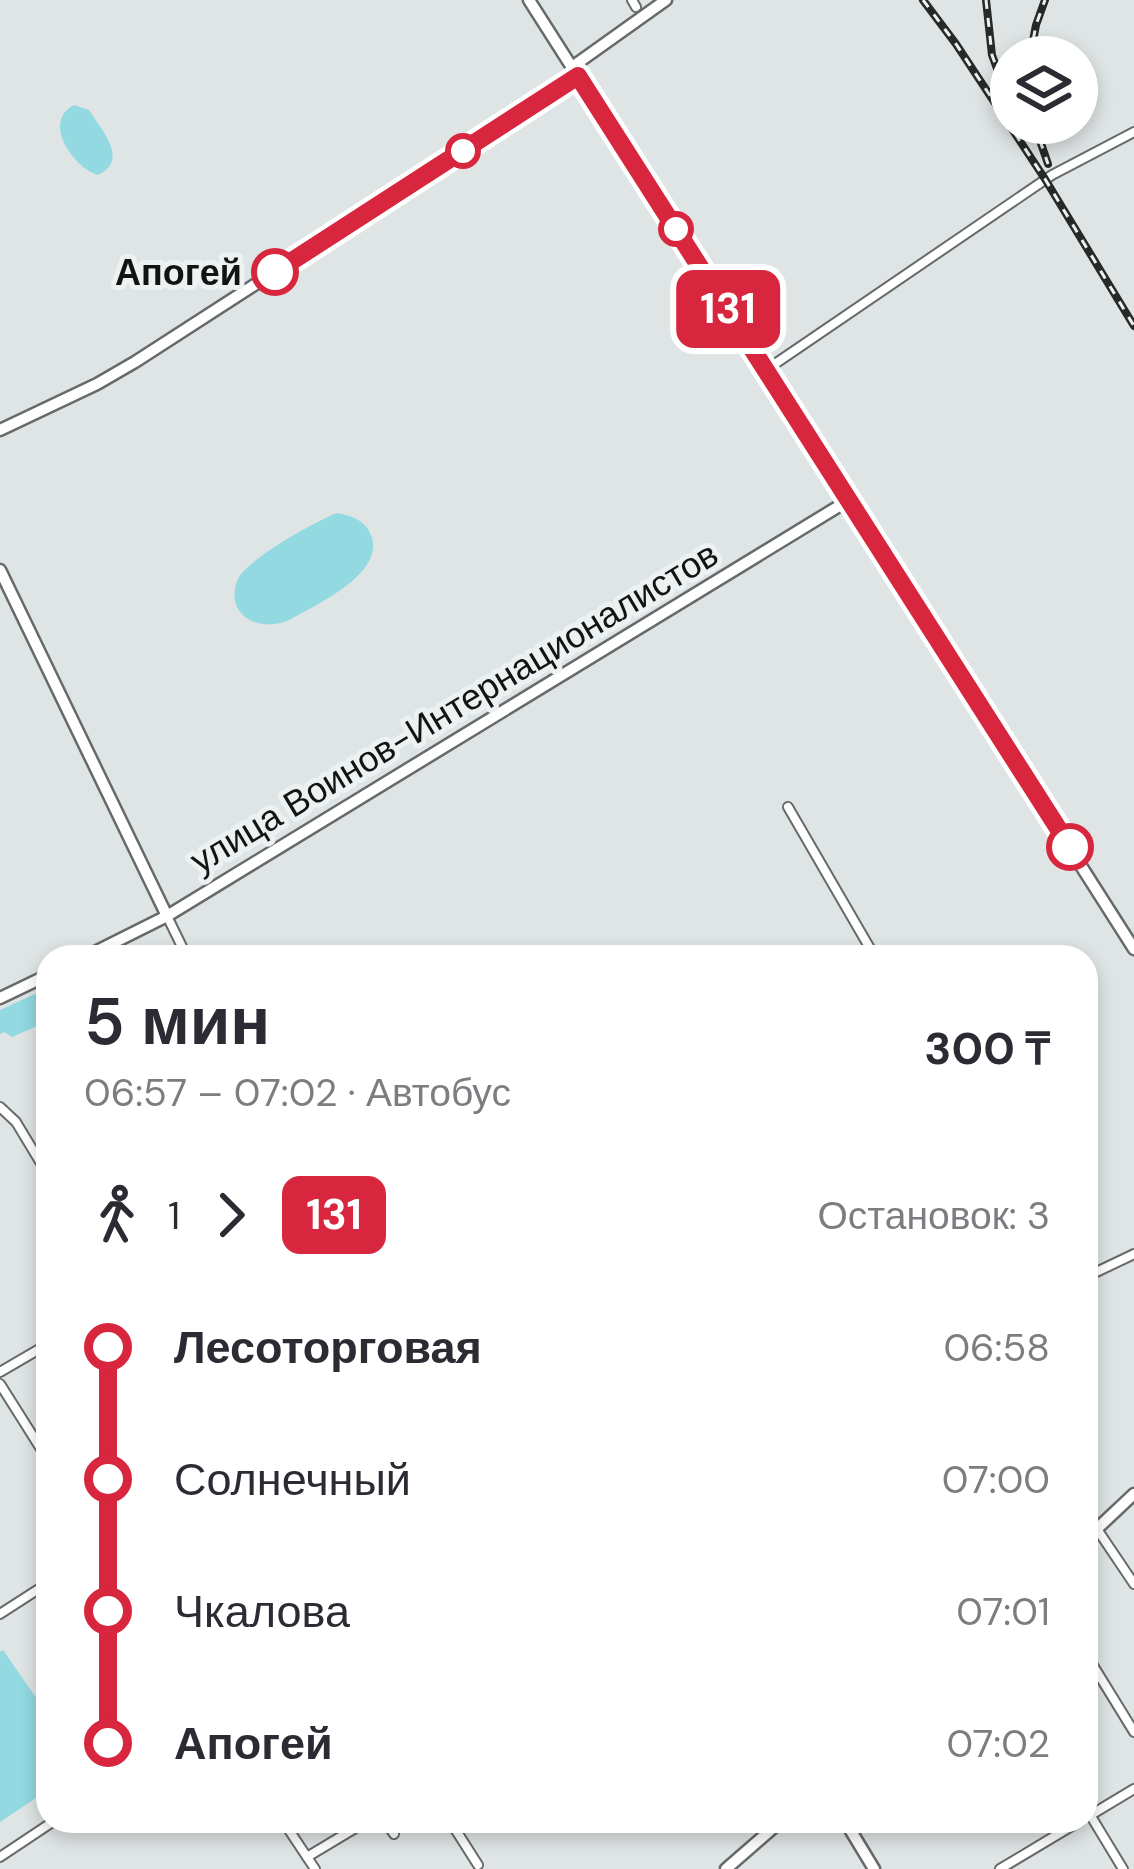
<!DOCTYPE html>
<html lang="ru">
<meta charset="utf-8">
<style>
:root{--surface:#fff;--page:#f7f7f7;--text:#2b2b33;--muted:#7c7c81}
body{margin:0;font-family:"DM Sans",sans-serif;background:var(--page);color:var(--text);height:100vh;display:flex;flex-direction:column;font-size:45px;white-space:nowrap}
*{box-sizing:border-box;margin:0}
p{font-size:39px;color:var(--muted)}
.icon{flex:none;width:66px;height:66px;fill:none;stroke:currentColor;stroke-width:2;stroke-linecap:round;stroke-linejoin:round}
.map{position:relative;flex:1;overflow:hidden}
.side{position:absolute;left:36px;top:945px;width:1062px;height:888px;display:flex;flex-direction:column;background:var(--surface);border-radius:36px;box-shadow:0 6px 18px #0003}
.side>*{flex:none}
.badge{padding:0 24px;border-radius:18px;font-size:42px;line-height:78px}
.fabs{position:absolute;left:990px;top:36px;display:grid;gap:24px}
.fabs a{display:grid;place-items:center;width:108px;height:108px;border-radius:50%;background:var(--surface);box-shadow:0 6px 18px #0003;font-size:60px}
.map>.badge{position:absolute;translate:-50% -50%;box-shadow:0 0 0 6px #fff}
.legs{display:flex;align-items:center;gap:18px;height:132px;padding:0 48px;font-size:39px}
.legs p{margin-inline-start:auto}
.summary{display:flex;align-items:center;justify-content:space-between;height:204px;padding:0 48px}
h1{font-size:66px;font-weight:600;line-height:90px}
ul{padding:0 48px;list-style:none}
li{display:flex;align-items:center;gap:42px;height:132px;font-size:45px}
li i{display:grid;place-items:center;width:18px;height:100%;margin:0 15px;background:currentColor}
li i::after{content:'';width:30px;height:30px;margin:-15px;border:9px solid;border-radius:50%;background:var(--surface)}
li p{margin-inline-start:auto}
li:first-child i{background:linear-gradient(#0000 50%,currentColor 0)}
li:last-child i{background:linear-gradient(currentColor 50%,#0000 0)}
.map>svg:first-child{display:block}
.green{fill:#92d9e2}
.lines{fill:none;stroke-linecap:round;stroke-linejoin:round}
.street-casing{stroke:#666a6b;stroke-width:12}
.secondary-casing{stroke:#666a6b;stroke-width:15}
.street{stroke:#fff;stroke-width:8}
.secondary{stroke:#fff;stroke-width:10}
.rail-casing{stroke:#282a2a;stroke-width:8}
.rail{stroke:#ecf1f2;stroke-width:3;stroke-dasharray:9;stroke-linecap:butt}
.line-1-casing{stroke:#fff;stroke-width:27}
.line-1{stroke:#d7263d;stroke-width:18}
.stop-1-dot{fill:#fff;stroke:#d7263d;stroke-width:6}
.labels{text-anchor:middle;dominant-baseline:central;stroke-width:10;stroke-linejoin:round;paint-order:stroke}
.stop-label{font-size:36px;font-weight:bold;fill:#121414;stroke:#ecf1f2;text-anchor:end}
.street-label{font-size:36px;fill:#121414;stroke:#ecf1f2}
</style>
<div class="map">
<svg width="1134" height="1869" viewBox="0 0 1134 1869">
<rect width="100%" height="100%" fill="#dfe4e5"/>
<g class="green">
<path d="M74,105l15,5c13,21 41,50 9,65 -24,-7 -57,-53 -24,-70z"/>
<path d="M337,513c16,3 30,8 35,25 10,36 -52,65 -79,80 -29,17 -71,-1 -55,-39 8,-19 78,-58 99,-66z"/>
<polygon points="48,988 48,1021 12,1037 5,1032 0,1034 0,1010"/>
<polygon points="3,1650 48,1715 48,1790 0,1822 0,1652"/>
</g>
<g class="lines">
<defs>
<g id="street">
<polyline points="632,0 636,7"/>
<polyline points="766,370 1052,175 1134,132"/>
<polyline points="788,807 875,957"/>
<polyline points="167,916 187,957"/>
<polyline points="0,1107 16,1122 48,1175"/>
<polyline points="1086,1277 1134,1254"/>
<polyline points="0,1372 48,1344"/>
<polyline points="0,1384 48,1460"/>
<polyline points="1097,1529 1134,1584"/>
<polyline points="0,1614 48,1583"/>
<polyline points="1086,1654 1134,1732"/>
<polyline points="1086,1808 1123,1869"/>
<polyline points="1089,1816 1134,1789"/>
<polyline points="283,1821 315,1869"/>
<polyline points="385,1821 394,1834"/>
<polyline points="450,1821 478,1865"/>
<polyline points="0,1857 54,1821"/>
<polyline points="307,1857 367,1821"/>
<polyline points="1000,1869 1080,1821"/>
</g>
<g id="secondary">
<polyline points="529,0 1134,949"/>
<polyline points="572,67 666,0"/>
<polyline points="0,430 97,384 135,362 578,76"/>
<polyline points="0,570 167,916"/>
<polyline points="85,957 167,916 849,500"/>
<polyline points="0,998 48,975"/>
<polyline points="1086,1539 1134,1494"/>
<polyline points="845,1821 874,1869"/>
<polyline points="726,1869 781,1821"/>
</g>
</defs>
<use href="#street" class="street-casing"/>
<use href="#secondary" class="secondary-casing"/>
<use href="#street" class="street"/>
<use href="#secondary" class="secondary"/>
<defs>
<g id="rail">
<polyline points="923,0 956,44 1045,179 1134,326"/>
<polyline points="986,0 992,55 1011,107"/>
<polyline points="1030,57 1036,25 1045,0"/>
<polyline points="1034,123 1048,164"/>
</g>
</defs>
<use href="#rail" class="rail-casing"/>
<use href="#rail" class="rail"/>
</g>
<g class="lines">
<defs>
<polyline id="line-1" points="275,272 578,76 1070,847"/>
</defs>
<use href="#line-1" class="line-1-casing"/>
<use href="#line-1" class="line-1"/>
</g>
<g class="stop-1-dot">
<circle cx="463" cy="151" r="15"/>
<circle cx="676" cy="229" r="15"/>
<circle cx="275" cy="272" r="21"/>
<circle cx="1070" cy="847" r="21"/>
</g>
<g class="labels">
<g class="stop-label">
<text x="242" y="272">Апогей</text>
</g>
<g class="street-label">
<text transform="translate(454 707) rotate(-31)">улица Воинов-Интернационалистов</text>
</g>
</g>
</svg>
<div class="fabs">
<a><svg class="icon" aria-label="layers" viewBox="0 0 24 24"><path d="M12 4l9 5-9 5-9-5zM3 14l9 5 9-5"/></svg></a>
</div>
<b class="badge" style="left:728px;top:309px;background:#d7263d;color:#fff">131</b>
<section class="side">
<div class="summary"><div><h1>5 мин</h1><p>06:57 – 07:02 · Автобус</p></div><b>300 ₸</b></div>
<div class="legs"><svg class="icon" aria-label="walk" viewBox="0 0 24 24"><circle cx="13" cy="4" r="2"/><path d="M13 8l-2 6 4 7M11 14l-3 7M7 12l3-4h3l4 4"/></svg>1<svg class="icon" aria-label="forward" viewBox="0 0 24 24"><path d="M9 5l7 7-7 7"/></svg><b class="badge" style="background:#d7263d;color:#fff">131</b><p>Остановок: 3</p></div>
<ul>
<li><i style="color:#d7263d"></i><b>Лесоторговая</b><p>06:58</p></li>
<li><i style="color:#d7263d"></i><span>Солнечный</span><p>07:00</p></li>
<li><i style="color:#d7263d"></i><span>Чкалова</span><p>07:01</p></li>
<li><i style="color:#d7263d"></i><b>Апогей</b><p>07:02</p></li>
</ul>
</section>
</div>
